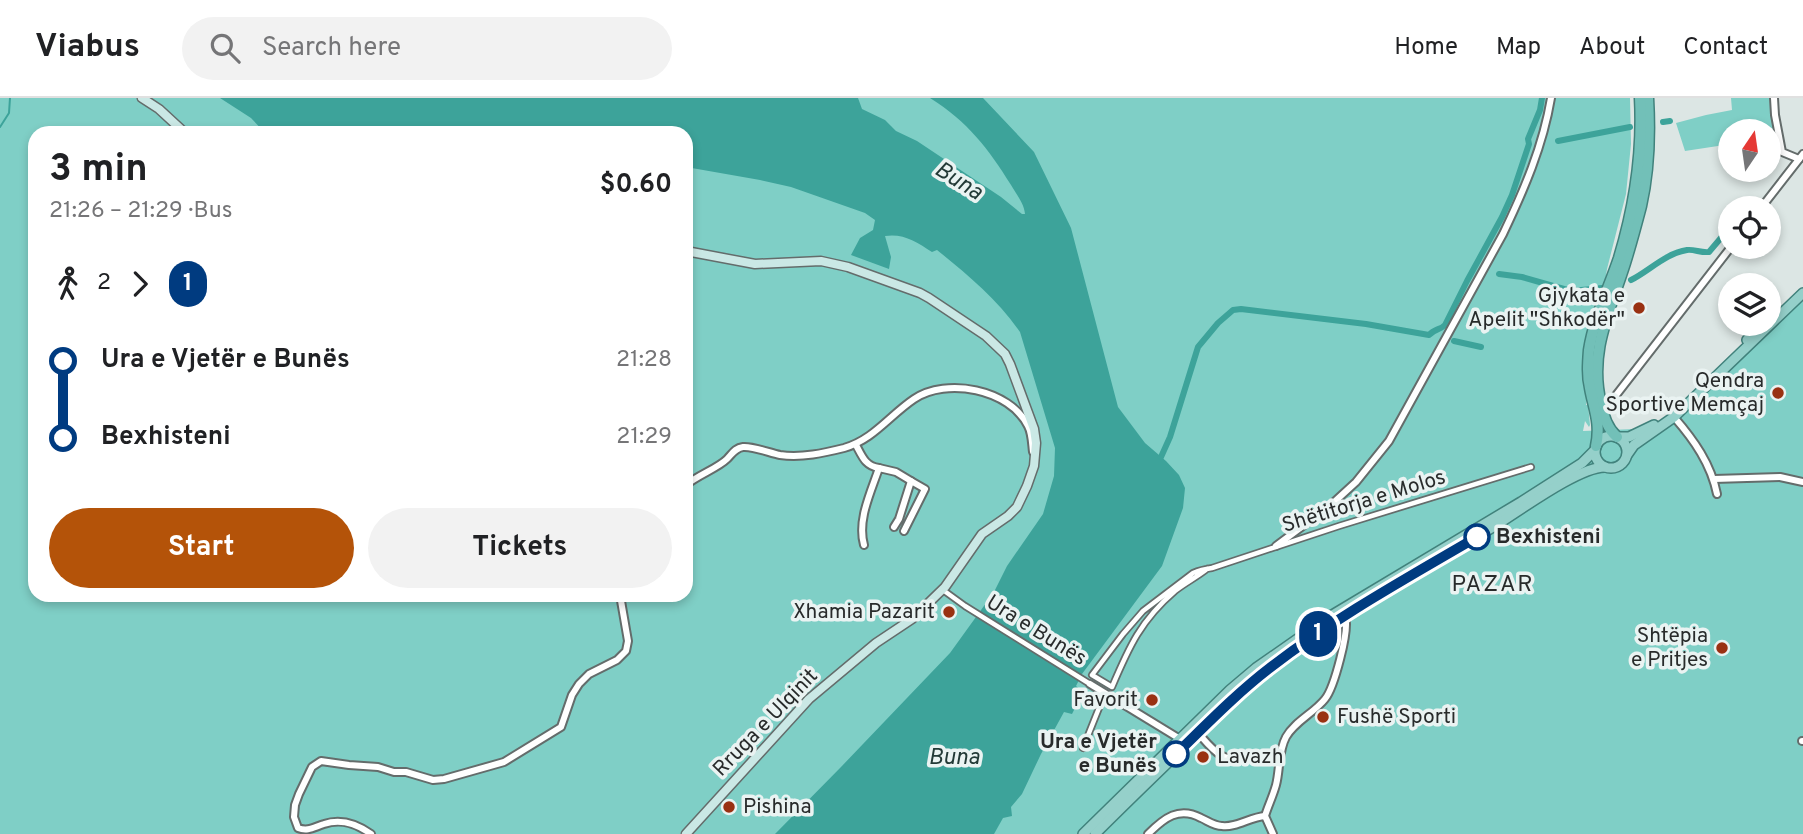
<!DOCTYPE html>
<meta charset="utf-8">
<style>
:root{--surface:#fff;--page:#f2f2f2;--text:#202124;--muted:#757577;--line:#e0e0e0;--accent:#b45309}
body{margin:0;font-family:Overpass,sans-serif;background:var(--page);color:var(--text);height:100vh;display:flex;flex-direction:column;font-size:26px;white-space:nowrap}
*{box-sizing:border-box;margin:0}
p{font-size:23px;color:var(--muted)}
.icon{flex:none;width:38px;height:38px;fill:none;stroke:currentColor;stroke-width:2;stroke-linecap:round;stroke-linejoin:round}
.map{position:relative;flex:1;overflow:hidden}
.sheet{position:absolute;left:28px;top:28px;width:665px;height:476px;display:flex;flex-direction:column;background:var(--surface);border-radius:21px;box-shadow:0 4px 10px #0003}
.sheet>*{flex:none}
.badge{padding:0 14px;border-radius:23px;font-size:24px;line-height:46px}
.needle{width:46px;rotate:13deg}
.buttons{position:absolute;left:1718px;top:21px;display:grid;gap:14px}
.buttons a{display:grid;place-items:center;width:63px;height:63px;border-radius:50%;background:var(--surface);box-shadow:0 4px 10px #0003;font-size:35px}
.map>.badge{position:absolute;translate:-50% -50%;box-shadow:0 0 0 4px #fff}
.legs{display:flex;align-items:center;gap:10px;height:77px;padding:0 21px;font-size:23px}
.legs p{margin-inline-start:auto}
.headline{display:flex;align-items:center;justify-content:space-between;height:119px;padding:0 21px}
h1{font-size:38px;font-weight:700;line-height:52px}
.action{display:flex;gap:14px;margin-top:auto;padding:14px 21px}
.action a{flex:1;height:80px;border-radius:42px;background:var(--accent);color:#fff;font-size:28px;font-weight:700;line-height:80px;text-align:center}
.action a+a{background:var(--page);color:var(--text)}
ul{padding:0 21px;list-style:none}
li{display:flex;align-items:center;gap:24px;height:77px;font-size:26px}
li i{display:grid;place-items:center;width:10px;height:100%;margin:0 9px;background:currentColor}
li i::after{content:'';width:18px;height:18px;margin:-9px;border:5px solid;border-radius:50%;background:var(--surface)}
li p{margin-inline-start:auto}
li:first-child i{background:linear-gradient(#0000 50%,currentColor 0)}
li:last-child i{background:linear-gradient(currentColor 50%,#0000 0)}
header{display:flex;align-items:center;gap:42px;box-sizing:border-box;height:98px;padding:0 35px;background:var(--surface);border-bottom:2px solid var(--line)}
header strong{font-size:33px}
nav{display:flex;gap:38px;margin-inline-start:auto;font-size:24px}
.search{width:490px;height:63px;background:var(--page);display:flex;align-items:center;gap:18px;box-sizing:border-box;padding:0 24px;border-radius:38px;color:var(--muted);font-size:26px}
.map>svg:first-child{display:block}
.green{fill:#7fcfc6;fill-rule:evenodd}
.water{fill:#3da39a}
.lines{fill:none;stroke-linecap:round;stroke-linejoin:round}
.stream{stroke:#3da39a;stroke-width:2}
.canal{stroke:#3da39a;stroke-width:6}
.pedestrian-casing{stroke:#646c6b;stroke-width:8}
.minor-casing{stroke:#646c6b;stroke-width:10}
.secondary-casing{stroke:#646c6b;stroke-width:11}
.primary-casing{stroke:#41827c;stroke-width:12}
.trunk-casing{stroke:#41827c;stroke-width:13}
.pedestrian{stroke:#fff;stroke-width:4.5}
.minor{stroke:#fff;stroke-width:6}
.secondary{stroke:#cae8e5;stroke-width:8}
.primary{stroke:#95d0ca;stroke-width:9}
.trunk{stroke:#72c0b8;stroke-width:10}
.line-1-casing{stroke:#fff;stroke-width:16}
.line-1{stroke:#003b80;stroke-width:10}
.poi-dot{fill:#993112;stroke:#eaf3f2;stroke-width:2.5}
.stop-1-dot{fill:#fff;stroke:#003b80;stroke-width:3.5}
.labels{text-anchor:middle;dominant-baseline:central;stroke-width:7;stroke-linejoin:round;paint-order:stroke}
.poi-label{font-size:21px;fill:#282b2b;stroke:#eaf3f2;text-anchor:end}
.street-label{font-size:21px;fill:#282b2b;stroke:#eaf3f2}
.stop-label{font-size:21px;font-weight:bold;fill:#282b2b;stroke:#eaf3f2;text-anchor:start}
.water-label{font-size:23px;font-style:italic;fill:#233a37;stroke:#eaf3f2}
.neighbourhood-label{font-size:23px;letter-spacing:2px;fill:#282b2b;stroke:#eaf3f2}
</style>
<header>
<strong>Viabus</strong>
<div class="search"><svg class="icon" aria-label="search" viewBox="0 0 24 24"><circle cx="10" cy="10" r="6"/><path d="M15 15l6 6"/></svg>Search here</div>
<nav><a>Home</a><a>Map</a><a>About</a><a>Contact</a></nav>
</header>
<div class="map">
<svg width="1803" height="736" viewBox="0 0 1803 736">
<rect width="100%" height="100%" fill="#dce6e4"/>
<g class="green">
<path d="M0,0h1630l1,46 -5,50 -19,75 -21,136h2l2,20 -1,2 -4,-6 -2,10 79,-3 141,-133v539h-1803zM35,35h651v462h-651z"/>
<polygon points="1731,0 1771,0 1771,18 1775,38 1769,39 1769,33 1731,33 1731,46 1685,53 1676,25 1706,17 1732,12"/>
</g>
<path class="water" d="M220,0h638l4,11 23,11 11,11 21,10 84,56 21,17h3c-1,-11 -9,-20 -14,-29 -23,-37 -43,-63 -81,-87h53l51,54 37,76 47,179 27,36 21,18 13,14 6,13 -2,20 -21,58 -80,108 -6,12 7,6 -11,22 -8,-2 -23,42 -19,40 -11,13 1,9 -9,2 -9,16h-219l66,-67 109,-114 44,-61 13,-26 36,-52 11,-38 1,-28 -35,-116c-22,-32 -53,-58 -83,-82l-5,2c-15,-10 -29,-19 -47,-16l6,21 -2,12 -38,-14 9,-17 13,-8 2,-10 -10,-7 -74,-26 -31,-7 -74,-13v-34h-294l-6,-4 -13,-2 -19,5 -19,-3 -21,1 -8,3h-41l-14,-15z"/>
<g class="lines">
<polyline class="stream" points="0,29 9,15 10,0"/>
<g class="canal">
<polyline points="1663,24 1670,23"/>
<polyline points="1558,43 1630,29"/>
<polyline points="1743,110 1745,107"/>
<polyline points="1499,176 1522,179 1571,193 1602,190"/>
<path d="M1631,182c18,-9 35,-27 56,-30 7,-1 14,3 22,2l22,-26"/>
<polyline points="1454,243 1481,249"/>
<path d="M1161,359l9,-20 28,-90 20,-24 15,-13 8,-1 125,15 63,11c5,-6 11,-5 16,-10l22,-44 35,-64 10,-22 17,-51 -1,-5 12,-29 2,-12"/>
</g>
<defs>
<g id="pedestrian">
<path d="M1207,471c-10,8 -22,14 -32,22 -34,29 -46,56 -63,96l-20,-12 31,-41 20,-23 50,-38c7,-3 12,-4 19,-5l127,-42 192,-59"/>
<polyline points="943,492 965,508 1090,586"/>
<polyline points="1083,650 1105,595"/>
</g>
<g id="minor">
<polyline points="1774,0 1775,17 1782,54 1799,61"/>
<polyline points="1761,110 1803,56"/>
<polyline points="1603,314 1731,149"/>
<path d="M1674,319c20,23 37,47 43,77"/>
<path d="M856,347c6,11 9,21 23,23"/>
<polyline points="1714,381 1780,379 1803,384"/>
<path d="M686,387c12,-10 32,-17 41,-26 5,-5 8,-11 16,-12 10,-1 27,6 37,8 22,3 44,-2 64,-7 29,-8 46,-33 70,-49 32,-22 96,-10 114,27 4,7 4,18 5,26"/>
<polyline points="894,429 899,421 911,383 925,391 904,433"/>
<path d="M864,447c-7,-25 7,-53 15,-77l17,4 15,9"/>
<path d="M1276,448l56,-42 24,-22 33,-41 114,-207c21,-44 40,-88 48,-136"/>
<polyline points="1090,586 1180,641"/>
<path d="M1198,635c16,18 23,29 49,26"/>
<polyline points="1802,643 1803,643"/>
<path d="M371,736c-14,-10 -29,-16 -47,-10 -10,3 -16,8 -26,4l-4,-11 1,-12 4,-11 13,-27 9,-6 28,4 29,2 16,5h12l27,8 11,-1 60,-17 57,-35 11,-32 7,-11 10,-10 28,-14 9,-9 2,-10 -8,-46"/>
<path d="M1148,736c16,-16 31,-28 53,-16 7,3 13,8 21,8 14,2 28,-9 43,-10"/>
<path d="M1273,736l-8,-18c3,-10 8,-20 11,-31 4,-15 2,-33 10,-48 8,-15 28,-24 39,-38 9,-11 25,-69 20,-83"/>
</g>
<g id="secondary">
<polyline points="142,0 159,11 185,35"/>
<polyline points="686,736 809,601 876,545 912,521 945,489 982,436 1008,418 1017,409 1027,388 1034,368 1036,345 1034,331 1010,266 1005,256 986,238 929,200 920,195 848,169 821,163 755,166 686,153"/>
</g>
<g id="primary">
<polyline points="1747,242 1763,226"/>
<circle cx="1611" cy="354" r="16"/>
<polyline points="1617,339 1629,339 1654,327"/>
<polyline points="1627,357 1634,347 1674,319 1803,195"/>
<polyline points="1083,736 1230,592 1256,570 1329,519 1521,404 1582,365 1595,352"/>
<path d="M1095,736c29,-29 58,-57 87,-85 32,-32 63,-63 99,-90 67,-50 142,-88 212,-132 25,-15 85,-60 112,-60"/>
</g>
<g id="trunk">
<path d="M1617,339c-10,-9 -13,-20 -16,-33 -13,-52 9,-93 24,-141 6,-19 11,-38 16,-57 8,-35 9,-73 7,-108"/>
<path d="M1596,348c5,-23 -2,-36 -6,-58 -3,-12 -2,-25 -1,-38 5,-32 20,-62 30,-92 16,-53 24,-105 21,-160"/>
</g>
</defs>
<use href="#pedestrian" class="pedestrian-casing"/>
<use href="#minor" class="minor-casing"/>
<use href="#secondary" class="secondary-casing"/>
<use href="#primary" class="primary-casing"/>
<use href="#trunk" class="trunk-casing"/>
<use href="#pedestrian" class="pedestrian"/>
<use href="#minor" class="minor"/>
<use href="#secondary" class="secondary"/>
<use href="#primary" class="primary"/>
<use href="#trunk" class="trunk"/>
</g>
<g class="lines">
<defs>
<path id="line-1" d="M1176,656c31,-30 61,-61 95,-87 65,-50 136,-89 206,-130"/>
</defs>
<use href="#line-1" class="line-1-casing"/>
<use href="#line-1" class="line-1"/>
</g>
<g class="poi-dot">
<circle cx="1639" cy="210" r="7"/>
<circle cx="1778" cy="295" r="7"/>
<circle cx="949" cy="514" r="7"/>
<circle cx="1722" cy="550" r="7"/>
<circle cx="1152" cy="602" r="7"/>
<circle cx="1323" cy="619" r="7"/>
<circle cx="1203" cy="659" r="7"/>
<circle cx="729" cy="709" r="7"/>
</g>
<g class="stop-1-dot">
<circle cx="1477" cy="439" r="12"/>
<circle cx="1176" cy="656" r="12"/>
</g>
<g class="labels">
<g class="poi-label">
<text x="1625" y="198">Gjykata e<tspan x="1625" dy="24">Apelit "Shkodër"</tspan></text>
<text x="1764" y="283">Qendra<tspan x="1764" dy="24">Sportive Memçaj</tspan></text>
<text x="935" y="514">Xhamia Pazarit</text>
<text x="1708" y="538">Shtëpia<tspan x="1708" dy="24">e Pritjes</tspan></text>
<text x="1138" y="602">Favorit</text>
<text x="1337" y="619" text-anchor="start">Fushë Sporti</text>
<text x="1217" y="659" text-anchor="start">Lavazh</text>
<text x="743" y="709" text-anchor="start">Pishina</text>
</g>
<g class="street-label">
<text transform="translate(1364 404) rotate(-17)">Shëtitorja e Molos</text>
<text transform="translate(1036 533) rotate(32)">Ura e Bunës</text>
<text transform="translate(766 625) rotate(-46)">Rruga e Ulqinit</text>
</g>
<g class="stop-label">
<text x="1496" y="439">Bexhisteni</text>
<text x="1157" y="644" text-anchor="end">Ura e Vjetër<tspan x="1157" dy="24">e Bunës</tspan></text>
</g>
<g class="water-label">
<text transform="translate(958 84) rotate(32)">Buna</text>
<text x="954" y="660">Buna</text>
</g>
<g class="neighbourhood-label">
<text x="1493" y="487">PAZAR</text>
</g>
</g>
</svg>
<div class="buttons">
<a><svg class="needle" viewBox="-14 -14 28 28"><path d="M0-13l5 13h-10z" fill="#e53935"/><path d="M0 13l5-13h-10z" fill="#757577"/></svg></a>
<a><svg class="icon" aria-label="locate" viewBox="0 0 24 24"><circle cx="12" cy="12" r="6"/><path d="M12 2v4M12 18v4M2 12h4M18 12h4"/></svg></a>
<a><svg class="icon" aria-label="layers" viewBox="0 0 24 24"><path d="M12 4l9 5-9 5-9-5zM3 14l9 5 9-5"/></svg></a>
</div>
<b class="badge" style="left:1318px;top:536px;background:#003b80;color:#fff">1</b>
<section class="sheet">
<div class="headline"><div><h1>3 min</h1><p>21:26 – 21:29 · Bus</p></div><b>$0.60</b></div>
<div class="legs"><svg class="icon" aria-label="walk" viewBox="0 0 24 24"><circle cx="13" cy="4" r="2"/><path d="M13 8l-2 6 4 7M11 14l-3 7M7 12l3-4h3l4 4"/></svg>2<svg class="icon" aria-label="forward" viewBox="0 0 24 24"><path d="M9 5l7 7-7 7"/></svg><b class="badge" style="background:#003b80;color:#fff">1</b></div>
<ul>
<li><i style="color:#003b80"></i><b>Ura e Vjetër e Bunës</b><p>21:28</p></li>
<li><i style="color:#003b80"></i><b>Bexhisteni</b><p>21:29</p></li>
</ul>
<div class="action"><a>Start</a><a>Tickets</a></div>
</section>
</div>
